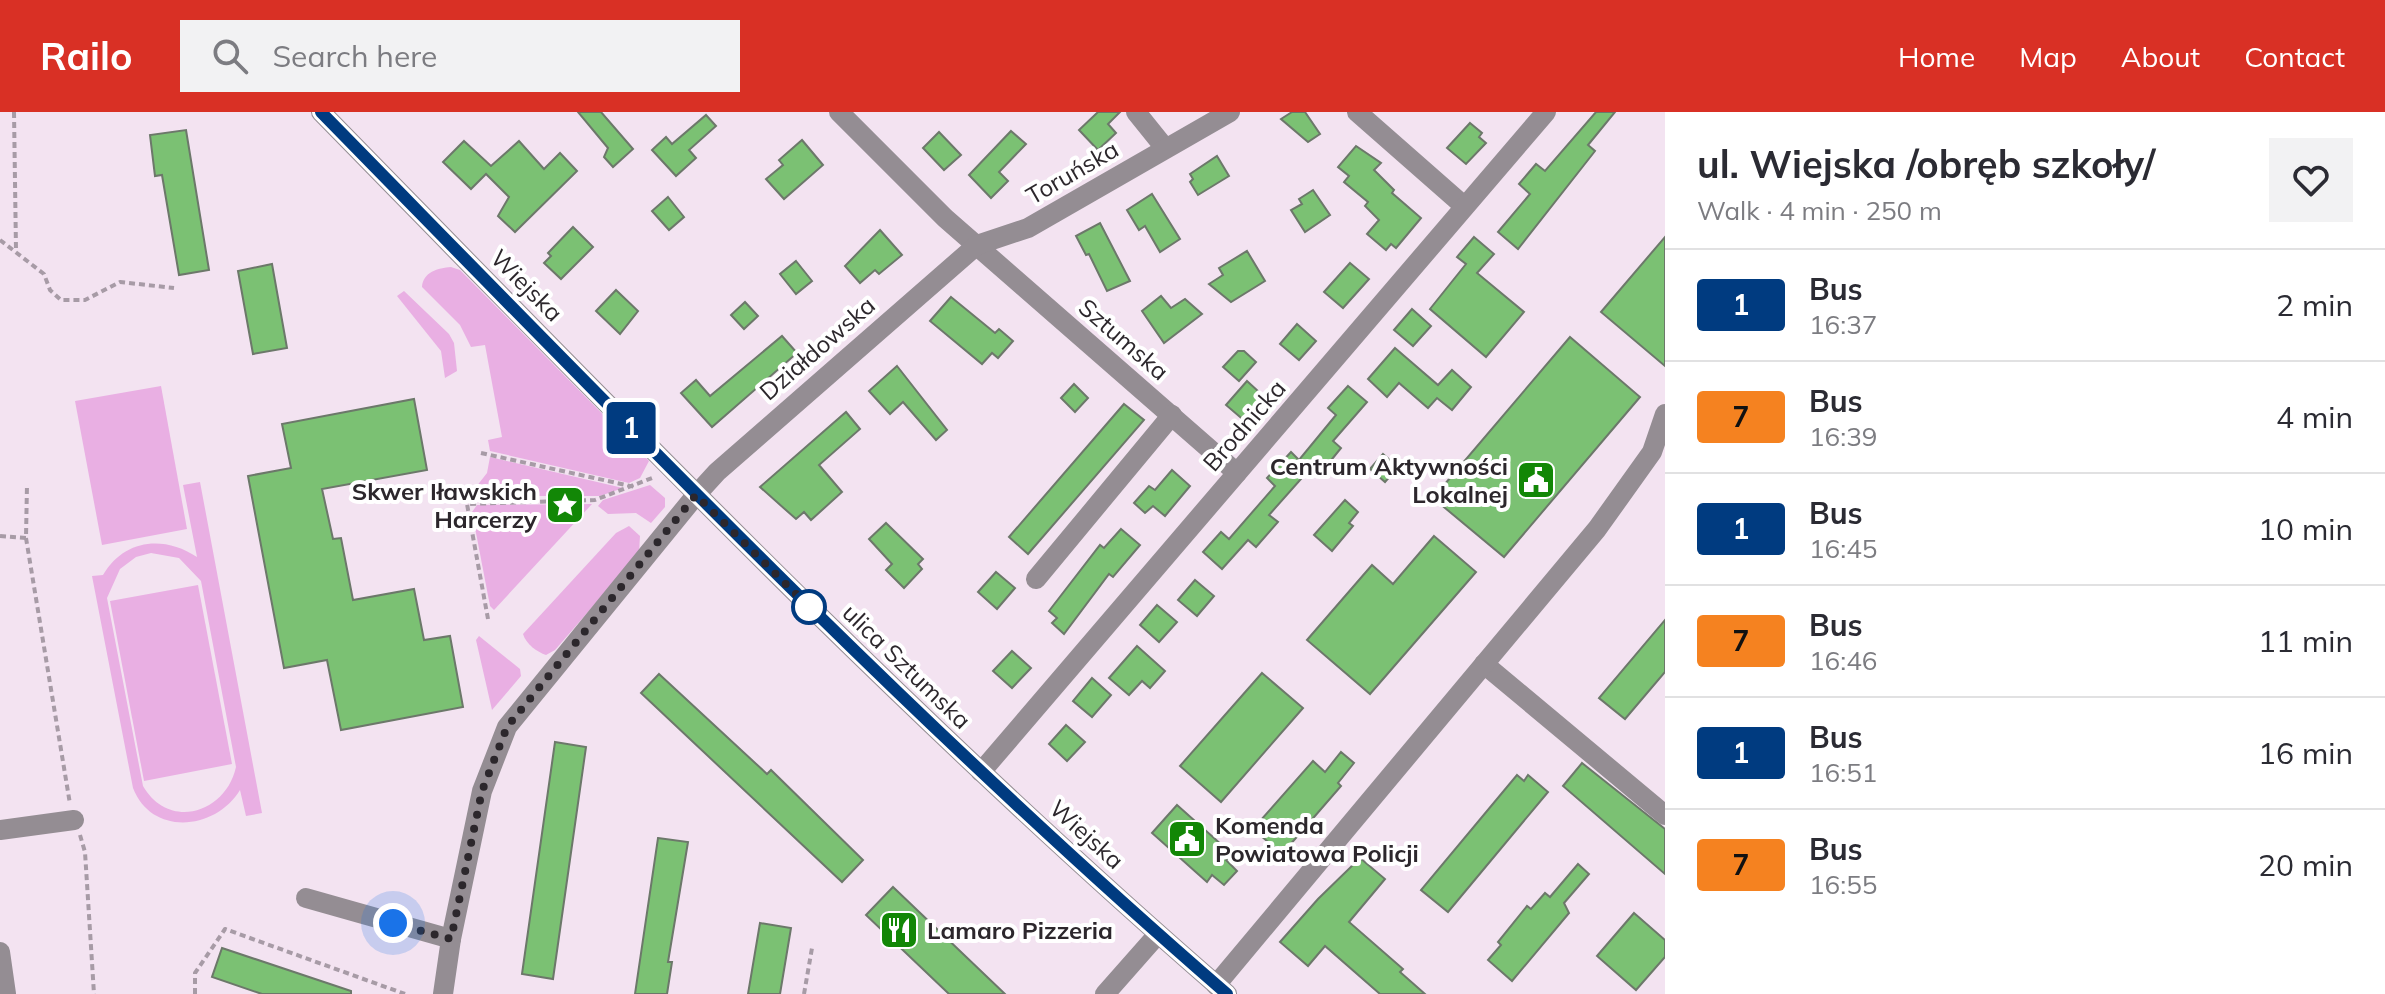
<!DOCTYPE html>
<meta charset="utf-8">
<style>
:root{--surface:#fff;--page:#f2f2f3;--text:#2b2b33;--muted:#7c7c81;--line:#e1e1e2;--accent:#d93025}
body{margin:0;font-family:Mulish,sans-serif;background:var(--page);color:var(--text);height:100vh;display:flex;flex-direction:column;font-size:30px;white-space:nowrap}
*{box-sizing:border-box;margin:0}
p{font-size:26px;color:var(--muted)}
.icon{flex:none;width:44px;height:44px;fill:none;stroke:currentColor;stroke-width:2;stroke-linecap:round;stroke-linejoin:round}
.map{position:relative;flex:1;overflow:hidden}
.panel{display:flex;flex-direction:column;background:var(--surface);width:720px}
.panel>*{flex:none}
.badge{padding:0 16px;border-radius:6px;font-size:28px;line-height:52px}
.you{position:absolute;width:40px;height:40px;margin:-20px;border:6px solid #fff;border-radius:50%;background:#1a73e8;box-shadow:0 0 0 12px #1a73e833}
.map>.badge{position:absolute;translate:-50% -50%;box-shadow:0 0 0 4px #fff}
.round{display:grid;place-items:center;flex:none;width:84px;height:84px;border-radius:0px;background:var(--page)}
.overview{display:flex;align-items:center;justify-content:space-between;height:136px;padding:0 32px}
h1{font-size:38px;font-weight:700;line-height:60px}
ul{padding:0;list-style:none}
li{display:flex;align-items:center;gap:24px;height:112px;padding:0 32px;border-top:2px solid var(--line)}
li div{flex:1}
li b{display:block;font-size:30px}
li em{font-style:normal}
li .badge{min-width:88px;font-weight:700;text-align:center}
header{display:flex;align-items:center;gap:48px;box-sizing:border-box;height:112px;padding:0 40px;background:var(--accent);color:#fff}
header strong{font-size:38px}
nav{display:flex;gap:44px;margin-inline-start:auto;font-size:28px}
.search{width:560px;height:72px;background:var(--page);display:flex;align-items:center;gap:20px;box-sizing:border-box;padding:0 28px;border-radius:0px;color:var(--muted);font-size:30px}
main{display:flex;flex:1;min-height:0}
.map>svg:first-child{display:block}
.green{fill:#e9afe3;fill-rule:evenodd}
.building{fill:#7bc173;stroke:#6c786a;stroke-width:2}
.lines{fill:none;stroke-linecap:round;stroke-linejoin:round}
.path{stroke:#a79ba6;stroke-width:4;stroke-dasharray:6 4;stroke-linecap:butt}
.minor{stroke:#948d93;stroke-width:20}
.line-casing{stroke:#fff;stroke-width:18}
.line{stroke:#003b80;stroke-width:12}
.walk{stroke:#2c272c;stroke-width:8;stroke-dasharray:0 14.4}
.stop-dot{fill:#fff;stroke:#003b80;stroke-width:4}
.labels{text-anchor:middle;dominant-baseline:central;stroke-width:8;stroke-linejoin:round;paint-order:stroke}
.street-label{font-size:24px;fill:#2c272c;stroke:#fff}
.poi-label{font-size:24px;font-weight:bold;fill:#2c272c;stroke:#fff;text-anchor:end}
</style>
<header>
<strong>Railo</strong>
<div class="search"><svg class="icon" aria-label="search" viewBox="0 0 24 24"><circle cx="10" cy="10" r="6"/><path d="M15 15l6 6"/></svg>Search here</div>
<nav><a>Home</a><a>Map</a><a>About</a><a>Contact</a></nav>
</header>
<main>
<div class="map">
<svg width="1665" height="882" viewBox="0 0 1665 882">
<rect width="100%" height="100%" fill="#f3e3f1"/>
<g class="green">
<path d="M451,155l9,3 189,191 -9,17 -11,5 -139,-32 -2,-11 14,-3 -17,-92 -14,2 -11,-22 -38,-38c1,-15 16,-19 29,-20z"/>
<polygon points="404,179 449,222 454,231 457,259 445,266 441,239 397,184"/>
<polygon points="161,274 187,417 102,433 75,289"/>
<polygon points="490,345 623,376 600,384 469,384 487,361"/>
<path d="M200,370l62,331 -16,3 -6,-26c-24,40 -88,47 -107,-2l-41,-212 11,-1c21,-36 61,-40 94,-18l-14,-72zM151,441l28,5 22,23 35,186c-10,46 -67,64 -93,19l-36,-188 13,-29 16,-12z"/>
<polygon points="650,373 665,386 665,395 651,411 636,401 608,402 598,394 603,388"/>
<polygon points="592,392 494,498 490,494 472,400 477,393"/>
<path d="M629,414l11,10 -1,17 -84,97 -9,5c-9,-3 -20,-11 -23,-21l93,-101z"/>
<polygon points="198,473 232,652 144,669 110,489"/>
<polygon points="479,524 520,557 521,564 492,598 476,528"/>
</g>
<g class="building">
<polygon points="578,0 601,0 633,37 613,55 604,45 608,36"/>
<polygon points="1098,0 1120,0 1108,12 1116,21 1098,38 1079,18"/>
<polygon points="1292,0 1305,0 1320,22 1308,30 1281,7"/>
<polygon points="1596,0 1615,0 1588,33 1595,39 1518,137 1498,120 1530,82 1519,72 1536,52 1545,59"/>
<polygon points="706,3 716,14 689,38 696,46 676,64 652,38 666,25 672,32"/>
<polygon points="1470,11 1482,21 1479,25 1486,31 1466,52 1447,36"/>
<polygon points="186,18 209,158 179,163 162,63 155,64 150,23"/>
<polygon points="1011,19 1026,32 999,60 1008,69 991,86 969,63"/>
<polygon points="939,20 961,43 944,58 923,36"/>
<polygon points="802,28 823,53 784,87 766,67 783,53 779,48"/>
<polygon points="464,29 491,54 519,29 544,57 560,41 577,59 515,120 498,104 509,85 486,62 471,77 443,50"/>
<polygon points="1356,34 1381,51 1374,58 1394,78 1392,81 1421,106 1396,136 1391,132 1386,138 1367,122 1379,108 1365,94 1368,90 1344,70 1349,64 1338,55"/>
<polygon points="1217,44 1229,64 1198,83 1190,70 1193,67 1190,62"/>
<polygon points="1313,78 1330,103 1305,120 1291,98 1302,92 1299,87"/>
<polygon points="1152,82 1180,127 1160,140 1145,114 1139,118 1127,98"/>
<polygon points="668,85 684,105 669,118 652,99"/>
<polygon points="1100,111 1130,169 1107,179 1089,142 1086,143 1076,124"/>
<polygon points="573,115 593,135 561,167 544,151 551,144 548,141"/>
<polygon points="880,118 902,143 879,162 875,158 860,171 845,154"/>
<polygon points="1474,125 1494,142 1477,161 1524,200 1486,245 1430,197 1466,152 1457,145"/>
<polygon points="1665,125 1665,254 1601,200"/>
<polygon points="1247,139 1265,169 1231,190 1209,172 1223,163 1219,156"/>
<polygon points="796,149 812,169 796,182 780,162"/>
<polygon points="1350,151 1369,167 1343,196 1324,180"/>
<polygon points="272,152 287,236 253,242 238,159"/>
<polygon points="616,178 638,199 620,222 596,199"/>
<polygon points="1161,184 1171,196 1185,187 1202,202 1164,231 1142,199"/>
<polygon points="951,185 995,221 999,217 1013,229 998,246 992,241 982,252 930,209"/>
<polygon points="745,190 758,204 744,217 731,203"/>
<polygon points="1412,197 1431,214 1413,234 1394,218"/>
<polygon points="1297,212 1316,229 1299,248 1280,232"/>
<polygon points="782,224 797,241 712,315 681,281 696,268 710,284"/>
<polygon points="1570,225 1640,285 1504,445 1433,386"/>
<polygon points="1395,236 1438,273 1452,258 1471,275 1452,298 1437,286 1428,296 1399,271 1387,285 1368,267"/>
<polygon points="1238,239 1244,239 1256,250 1239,269 1223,255"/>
<polygon points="897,254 947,318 936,328 903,290 890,302 869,279"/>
<polygon points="1247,269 1259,280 1256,283 1263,289 1246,310 1226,293"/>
<polygon points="1074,272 1088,286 1075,300 1061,286"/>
<polygon points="1348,274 1367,290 1333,329 1341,336 1324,357 1316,350 1269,403 1278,410 1256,435 1248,428 1222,457 1203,440 1221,420 1229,427 1275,374 1267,366 1291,340 1299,348 1336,303 1328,296"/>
<polygon points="414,287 427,358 322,377 333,427 341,426 353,488 414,477 424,528 450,524 463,595 341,618 327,548 284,556 248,364 291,356 282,312"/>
<polygon points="1124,292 1144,308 1028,442 1009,425"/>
<polygon points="846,300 860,317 819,353 842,380 811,408 804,400 796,407 760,375"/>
<polygon points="1383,342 1398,355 1385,370 1370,357"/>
<polygon points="1172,358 1190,374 1165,404 1153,394 1145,401 1134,391 1149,374 1155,378"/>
<polygon points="1345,388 1358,400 1349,411 1353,414 1332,439 1314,423"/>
<polygon points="886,411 923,447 918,452 922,457 904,476 886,458 892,452 869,427"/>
<polygon points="1121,417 1140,433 1113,465 1109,462 1064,522 1052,511 1057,506 1049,499 1100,433 1104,436"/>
<polygon points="1434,424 1476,460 1370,582 1307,528 1372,453 1393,472"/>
<polygon points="996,460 1015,476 997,497 978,480"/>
<polygon points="1195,468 1214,484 1197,504 1178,488"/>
<polygon points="1157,493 1177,510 1159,530 1140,513"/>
<polygon points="1665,508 1665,560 1625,607 1599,586"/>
<polygon points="1137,534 1165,559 1150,576 1142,569 1129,583 1109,566"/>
<polygon points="1012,539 1031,556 1012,576 993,559"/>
<polygon points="1262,561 1303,596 1221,690 1180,654"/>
<polygon points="659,562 767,662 771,658 863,748 842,770 641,581"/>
<polygon points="1092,566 1111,583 1092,605 1073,589"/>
<polygon points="1066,613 1085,630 1067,649 1049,632"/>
<polygon points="555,630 586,635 553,867 522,862"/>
<polygon points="1341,640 1354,651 1338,671 1341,674 1282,742 1253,717 1313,649 1325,660"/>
<polygon points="1582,651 1665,717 1665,762 1563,674"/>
<polygon points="1517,663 1524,669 1528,663 1548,680 1448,800 1421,778"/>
<polygon points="1177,693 1232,742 1226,748 1237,759 1224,773 1212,763 1207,770 1152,721"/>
<polygon points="658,726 688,730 668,850 672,850 667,882 635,882"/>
<polygon points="1360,746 1385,767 1349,810 1403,857 1400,860 1425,882 1380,882 1325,834 1308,854 1280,830 1318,787"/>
<polygon points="1578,752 1589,762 1564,791 1569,801 1512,869 1488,848 1501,833 1498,830 1527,794 1531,797 1545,781 1550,785"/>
<polygon points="893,775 1005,882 949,882 866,803"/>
<polygon points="1634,801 1665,828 1665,845 1636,878 1597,844"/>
<polygon points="760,811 791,816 780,882 748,882"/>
<polygon points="222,836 351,879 351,882 262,882 212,865"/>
</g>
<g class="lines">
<g class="path">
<polyline points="14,0 16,138"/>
<polyline points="0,128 44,162 50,178 61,188 85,188 120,170 174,176"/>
<polyline points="481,341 635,375"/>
<polyline points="0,424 26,426 27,373"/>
<polyline points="26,426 70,692"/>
<polyline points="488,507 467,392 595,388 652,366"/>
<polyline points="80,723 85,740 94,882"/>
<polyline points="195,882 195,861 225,817 405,882"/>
<polyline points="804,882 812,836"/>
</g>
<g class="minor">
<path d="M321,0c295,301 587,606 906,882"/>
<polyline points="839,0 945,106 1237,361"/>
<polyline points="1136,0 1165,36"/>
<polyline points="1357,0 1464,94"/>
<polyline points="1036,467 1172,303"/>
<polyline points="1484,552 1665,703"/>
<polyline points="981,660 1546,0"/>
<polyline points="0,718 74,708"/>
<polyline points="306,786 451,827"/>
<polyline points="0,840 6,882"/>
<polyline points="1216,873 1597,417 1652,340 1665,302"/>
<polyline points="443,882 451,827 482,679 507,615 696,383 717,360 977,133 1028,116 1230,0"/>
<polyline points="1105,882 1158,822"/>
</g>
</g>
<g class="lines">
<defs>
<path id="line" d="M321,0c295,301 587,606 906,882"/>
</defs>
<use href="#line" class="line-casing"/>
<use href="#line" class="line"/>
<polyline class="walk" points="393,811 451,827 482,679 507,615 696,383 809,495"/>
</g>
<defs>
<symbol id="civic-square" viewBox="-11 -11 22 22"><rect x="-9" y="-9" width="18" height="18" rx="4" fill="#128706" stroke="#fff"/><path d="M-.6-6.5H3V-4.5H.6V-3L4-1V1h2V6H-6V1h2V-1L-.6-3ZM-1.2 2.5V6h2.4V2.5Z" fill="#fff"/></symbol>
<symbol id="sight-square" viewBox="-11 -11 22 22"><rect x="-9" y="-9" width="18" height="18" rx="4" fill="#128706" stroke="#fff"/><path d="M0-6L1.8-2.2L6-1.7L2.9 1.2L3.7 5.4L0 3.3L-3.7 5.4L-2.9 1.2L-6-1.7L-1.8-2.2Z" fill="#fff"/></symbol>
<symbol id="restaurant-square" viewBox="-11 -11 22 22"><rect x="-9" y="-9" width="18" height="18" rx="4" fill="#128706" stroke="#fff"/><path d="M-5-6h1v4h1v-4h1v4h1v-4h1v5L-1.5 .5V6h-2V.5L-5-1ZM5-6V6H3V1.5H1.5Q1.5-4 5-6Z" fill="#fff"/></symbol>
</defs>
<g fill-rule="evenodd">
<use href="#civic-square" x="1514" y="346" width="44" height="44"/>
<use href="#sight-square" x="543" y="371" width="44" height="44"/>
<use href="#civic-square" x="1165" y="705" width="44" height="44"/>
<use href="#restaurant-square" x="877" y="796" width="44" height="44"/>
</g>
<circle class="stop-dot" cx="809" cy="495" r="16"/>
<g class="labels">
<g class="street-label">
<text transform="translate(1072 60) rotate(-30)">Toruńska</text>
<text transform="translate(527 173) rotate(45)">Wiejska</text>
<text transform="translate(1124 227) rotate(41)">Sztumska</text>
<text transform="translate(817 236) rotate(-41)">Działdowska</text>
<text transform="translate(1244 313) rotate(-49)">Brodnicka</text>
<text transform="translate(907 554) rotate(44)">ulica Sztumska</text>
<text transform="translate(1087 722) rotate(42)">Wiejska</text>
</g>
<g class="poi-label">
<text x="1508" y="354">Centrum Aktywności<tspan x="1508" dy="28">Lokalnej</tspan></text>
<text x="537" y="379">Skwer Iławskich<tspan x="537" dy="28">Harcerzy</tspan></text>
<text x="1215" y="713" text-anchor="start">Komenda<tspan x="1215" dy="28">Powiatowa Policji</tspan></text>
<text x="927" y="818" text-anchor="start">Lamaro Pizzeria</text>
</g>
</g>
</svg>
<div class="you" style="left:393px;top:811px"></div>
<b class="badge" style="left:631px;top:316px;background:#003b80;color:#fff">1</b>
</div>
<section class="panel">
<div class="overview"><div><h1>ul. Wiejska /obręb szkoły/</h1><p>Walk · 4 min · 250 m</p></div><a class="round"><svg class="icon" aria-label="heart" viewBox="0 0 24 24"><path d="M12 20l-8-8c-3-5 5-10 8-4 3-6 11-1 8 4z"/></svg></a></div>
<ul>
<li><span class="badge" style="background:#003b80;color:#fff">1</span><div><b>Bus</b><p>16:37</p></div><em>2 min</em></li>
<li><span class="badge" style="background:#f58220;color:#111">7</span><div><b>Bus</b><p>16:39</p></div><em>4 min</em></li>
<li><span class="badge" style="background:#003b80;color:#fff">1</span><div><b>Bus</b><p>16:45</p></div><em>10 min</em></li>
<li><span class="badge" style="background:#f58220;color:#111">7</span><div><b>Bus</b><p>16:46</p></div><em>11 min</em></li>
<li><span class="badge" style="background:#003b80;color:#fff">1</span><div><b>Bus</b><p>16:51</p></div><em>16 min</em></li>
<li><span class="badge" style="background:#f58220;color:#111">7</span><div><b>Bus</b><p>16:55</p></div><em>20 min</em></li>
</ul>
</section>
</main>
